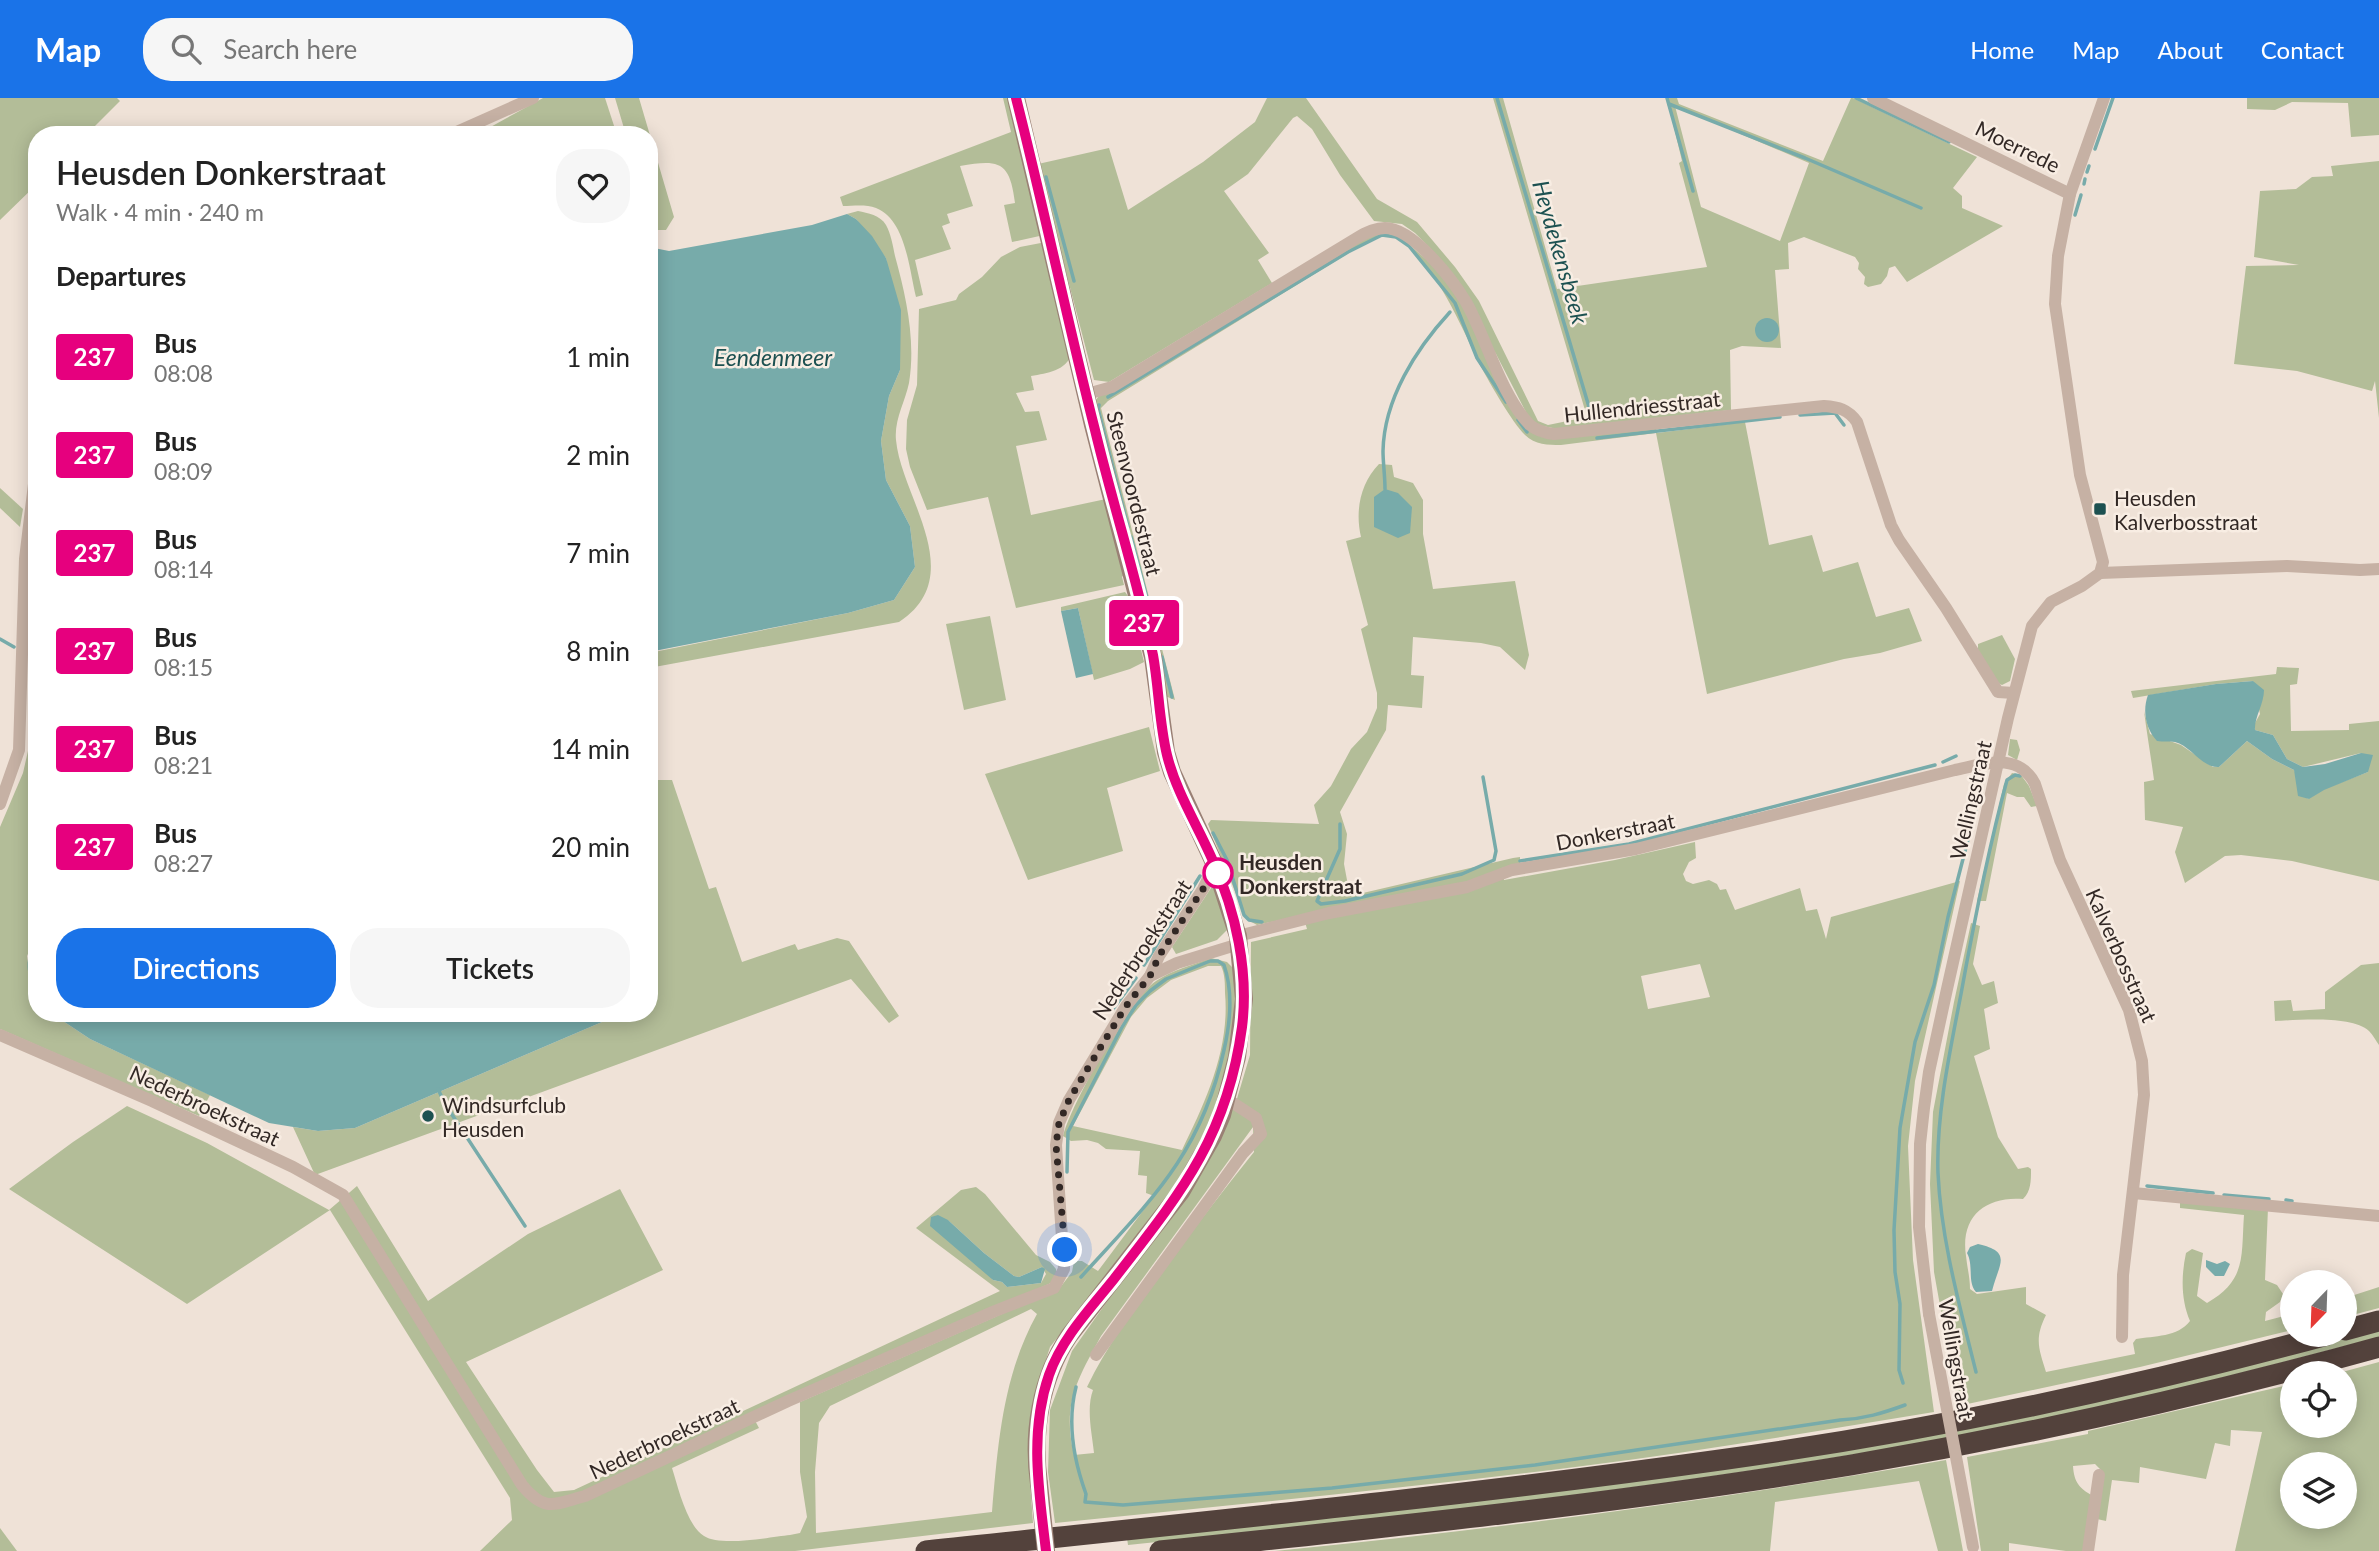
<!DOCTYPE html>
<meta charset="utf-8">
<style>
:root{--surface:#fff;--page:#f6f6f6;--text:#222;--muted:#767676;--accent:#1a73e8}
body{margin:0;font-family:Lato,sans-serif;background:var(--page);color:var(--text);height:100vh;display:flex;flex-direction:column;font-size:26px;white-space:nowrap}
*{box-sizing:border-box;margin:0}
p{font-size:23px;color:var(--muted)}
.icon{flex:none;width:38px;height:38px;fill:none;stroke:currentColor;stroke-width:2;stroke-linecap:round;stroke-linejoin:round}
.map{position:relative;flex:1;overflow:hidden}
.sheet{position:absolute;left:28px;top:28px;width:630px;height:896px;display:flex;flex-direction:column;background:var(--surface);border-radius:28px;box-shadow:0 4px 18px #0003}
.sheet>*{flex:none}
.badge{padding:0 14px;border-radius:5px;font-size:24px;line-height:46px}
.needle{width:46px;rotate:203deg}
.buttons{position:absolute;left:2280px;top:1172px;display:grid;gap:14px}
.buttons a{display:grid;place-items:center;width:77px;height:77px;border-radius:50%;background:var(--surface);box-shadow:0 4px 18px #0003;font-size:35px}
.you{position:absolute;width:35px;height:35px;margin:-18px;border:5px solid #fff;border-radius:50%;background:#1a73e8;box-shadow:0 0 0 10px #1a73e833}
.map>.badge{position:absolute;translate:-50% -50%;box-shadow:0 0 0 4px #fff}
h2{padding:0 28px;font-size:26px;line-height:63px}
.round{display:grid;place-items:center;flex:none;width:74px;height:74px;border-radius:28px;background:var(--page)}
.overview{display:flex;align-items:center;justify-content:space-between;height:119px;padding:0 28px}
h1{font-size:33px;font-weight:600;line-height:52px}
.cta{display:flex;gap:14px;margin-top:auto;padding:14px 28px}
.cta a{flex:1;height:80px;border-radius:28px;background:var(--accent);color:#fff;font-size:28px;font-weight:600;line-height:80px;text-align:center}
.cta a+a{background:var(--page);color:var(--text)}
ul{padding:0;list-style:none}
li{display:flex;align-items:center;gap:21px;height:98px;padding:0 28px}
li div{flex:1}
li b{display:block;font-size:26px}
li em{font-style:normal}
li .badge{min-width:77px;font-weight:700;text-align:center}
header{display:flex;align-items:center;gap:42px;box-sizing:border-box;height:98px;padding:0 35px;background:var(--accent);color:#fff}
header strong{font-size:33px}
nav{display:flex;gap:38px;margin-inline-start:auto;font-size:24px}
.search{width:490px;height:63px;background:var(--page);display:flex;align-items:center;gap:18px;box-sizing:border-box;padding:0 24px;border-radius:28px;color:var(--muted);font-size:26px}
.map>svg:first-child{display:block}
.green{fill:#b3bd98;fill-rule:evenodd}
.water{fill:#77abaa}
.lines{fill:none;stroke-linecap:round;stroke-linejoin:round}
.stream{stroke:#77abaa;stroke-width:3.5}
.street{stroke:#c6b1a4;stroke-width:12}
.secondary{stroke:#9a8075;stroke-width:18}
.highway{stroke:#53423c;stroke-width:21}
.street-bridge{stroke:#c6b1a4;stroke-width:12}
.secondary-bridge{stroke:#9a8075;stroke-width:18}
.line-casing{stroke:#fff;stroke-width:16}
.line{stroke:#e6007e;stroke-width:10}
.walk{stroke:#322825;stroke-width:7;stroke-dasharray:0 12.6}
.poi-dot{fill:#1d5151;stroke:#f8ede3;stroke-width:2.5}
.stop-dot{fill:#fff;stroke:#e6007e;stroke-width:3.5}
.labels{text-anchor:middle;dominant-baseline:central;stroke-width:5;stroke-linejoin:round;paint-order:stroke}
.street-label{font-size:21px;fill:#322825;stroke:#f8ede3}
.poi-label{font-size:21px;fill:#322825;stroke:#f8ede3;text-anchor:start}
.stop-label{font-size:21px;font-weight:bold;fill:#322825;stroke:#f8ede3;text-anchor:start}
.water-label{font-size:23px;font-style:italic;fill:#1d5151;stroke:#f8ede3}
</style>
<header>
<strong>Map</strong>
<div class="search"><svg class="icon" aria-label="search" viewBox="0 0 24 24"><circle cx="10" cy="10" r="6"/><path d="M15 15l6 6"/></svg>Search here</div>
<nav><a>Home</a><a>Map</a><a>About</a><a>Contact</a></nav>
</header>
<div class="map">
<svg width="2379" height="1453" viewBox="0 0 2379 1453">
<rect width="100%" height="100%" fill="#efe2d7"/>
<g class="green">
<polygon points="0,0 117,0 120,3 86,37 37,37 37,86 0,122"/>
<polygon points="543,0 605,0 617,37 476,37"/>
<polygon points="615,0 639,0 674,119 666,132 655,132 649,126 649,37 626,37"/>
<path d="M1003,0h7l34,137 -32,7 -8,-37 11,-2c-5,-42 -16,-44 -55,-37l13,40 -26,8 3,9 -8,3 9,23 -36,11 8,35 -7,2c-7,-28 -10,-77 -40,-89 -10,-4 -23,-2 -33,-2l-3,-9 171,-65z"/>
<path d="M1267,0h39l71,101 40,23 38,45 24,34 59,120 10,4 39,-8 -94,-319h10l54,191 150,-22 -28,-104 3,-2 -15,-63h10l2,6 144,57 28,-63h2l124,59 -24,31 9,8v12l41,18 -96,56 -12,-16 -6,2 -2,8 -6,8 -13,3 -4,-3 1,-7 -7,-8 1,-6 -4,-6 -51,-20 -16,6 1,26 -14,1 6,78 -39,-2 -12,4 1,60 -173,19 -21,-4 -8,-7 -33,-64 -62,-102 -19,-19 -13,-9 -28,-3 -34,-46 -28,-46 -15,-13 -4,2 -45,56 -24,17 45,62 -11,7 14,23 -163,99 -15,-2 -56,-216 71,-16 19,62 75,-48 52,-40zM1675,8l134,57 -29,78 -79,-34z"/>
<polygon points="2247,0 2379,0 2379,37 2351,39 2348,5 2292,4 2275,12 2247,11"/>
<polygon points="2379,63 2379,320 2375,283 2372,293 2297,273 2234,266 2246,168 2299,167 2254,159 2260,93 2296,91 2312,79 2333,78 2331,68"/>
<path d="M858,113c10,2 22,4 28,14 5,9 7,21 9,31 11,40 21,84 14,127 -4,19 -15,37 -13,57 5,57 74,135 3,182l-250,46v-15l199,-40 46,-13 21,-33 -5,-41 -24,-46 -5,-39 8,-45 11,-26 -14,-112 -30,-39 -9,-5z"/>
<path d="M1377,134l22,4 35,30 23,30 76,135 123,-4 1,6 88,-11 24,123 43,-10 11,37 35,-10 18,55 33,-9 13,33 -42,12 -36,6 -137,35 -51,-261 -95,12c-13,0 -26,0 -36,-10 -13,-13 -34,-50 -44,-68 -15,-29 -59,-140 -101,-130 -7,1 -14,6 -20,9l-252,155 -7,7 74,292 -10,-4 -70,-295 4,-5z"/>
<path d="M1046,144l26,112c-7,17 -24,19 -41,22l3,14 -18,3 9,19 14,-1 8,29 -31,6 15,69 75,-16 20,73 -4,5 2,8 -108,23 -28,-111 -61,13 -17,-43 -4,-18 1,-29 10,-35 2,-76 37,-9 3,-6 23,-17 19,-20 19,-10z"/>
<path d="M1379,366l13,1 2,12 19,6 10,17v34l10,55 82,-8 14,74 -4,15 -25,-23 -19,-4 -68,-6 -2,38 13,1 -2,32 -34,-3 -2,25 -46,82 7,22 -3,30 6,32 163,-38 7,-1v7l-18,4 2,12 111,-20 80,-18 1,16 -7,4 -6,12 3,7 7,3 16,-4 8,4 3,6 6,-1 9,21 65,-22 6,23 11,-2 9,30 5,-22 129,-36 -45,200 -7,65 5,114 21,152c-116,19 -233,39 -351,54 -175,22 -351,39 -528,57l-7,-51 2,-62 22,-59 41,-58 64,-82 29,-48 30,-61 14,-47 1,-113 56,-13 -4,-14 -46,10 -11,-6 -38,-95 3,-4 108,4 -5,-19 17,-19 20,-37 16,-17 10,-24v-15l-16,-64 7,-4 -22,-84 15,-4c-6,-26 -1,-53 18,-73zM1700,866l10,33 -62,12 -7,-33zM1253,1029l1,25c-33,41 -65,83 -96,125 -26,36 -52,70 -71,110l6,3c-7,19 -1,43 1,63l-20,2c-12,-51 3,-75 27,-119z"/>
<polygon points="0,390 23,411 20,429 0,410"/>
<polygon points="37,435 37,836 27,858 31,885 37,894 37,915 51,915 90,941 210,997 199,1018 0,931 0,729 23,675 30,644 35,582 30,559 32,468"/>
<polygon points="1125,494 1128,498 1144,564 1130,571 1094,582 1078,510 1061,513 1061,509"/>
<polygon points="990,518 1006,602 964,612 946,526"/>
<polygon points="2002,537 2015,561 2010,583 2002,587 1998,585 1978,552 1978,546"/>
<path d="M2277,569l22,1 -2,16 -7,1 1,46 58,-1v-6l30,-3v160l-87,-20 -51,-6 -16,1 -40,27 -10,-31 8,-25 -38,-7 -1,-38 10,-2c-3,-23 -7,-45 -10,-69l6,23 31,11 32,22h6l28,-26 25,18 22,11 14,29 16,-10 44,-17 -7,-19 -58,14 -16,-8 -14,-24 -18,-5v-7l5,-9 -7,-33 -37,3 -83,14 -2,-7 145,-17z"/>
<polygon points="1149,629 1160,673 1107,690 1123,753 1028,782 985,676"/>
<polygon points="2010,641 2017,642 2020,652 2017,662 2008,657"/>
<polygon points="2012,675 2021,677 2029,688 2037,708 2031,709 2024,699 2017,699 2007,695 1986,803 1977,803 2004,686"/>
<polygon points="649,682 672,682 709,791 716,789 742,864 795,846 798,852 837,840 849,843 899,918 889,925 851,881 315,1077 293,1029 318,1033 355,1030 623,915 649,915 649,898 658,875 655,803 649,789"/>
<polygon points="1215,784 1227,832 1217,842 1176,856 1172,849"/>
<path d="M1971,825l9,3 -7,38 9,21 12,-4 4,22 -14,6 6,40 -16,7 24,81 20,32 10,-2 3,2c0,12 0,22 -8,30 -37,-3 -63,17 -57,57 1,11 4,21 4,33l7,5 49,-7v17l20,11c-12,24 -7,34 0,57l89,-18 -2,-11 3,-4c18,-3 42,-2 54,-18 -9,-21 -9,-45 -4,-68l6,-4 11,4 -6,43 10,7c40,-23 34,-47 37,-88l-64,-7v-8l88,8 -3,72 12,5 6,9 -3,8 -14,10 -1,9 27,-7v16l-152,37 -182,39 -24,-134 -4,-88 3,-72 21,-110z"/>
<path d="M1211,860l16,4 6,6 4,30 -9,69 -16,54 -47,81 -115,145 -6,19 -14,116 3,41 -238,28h-315l32,-31 -2,-22 -180,-288 -143,94 -178,-115 64,-47 54,-36 80,37 122,67 28,-24 71,115 100,-67 92,-45 43,81 -197,92 71,108 17,22 20,-2 426,-199 -84,-63 45,-38 15,-3 9,7 51,61 14,7 6,7v4l-5,10 -299,132 7,13 -87,40c6,19 15,58 32,68 17,11 66,1 86,-1l10,-2 7,-16 -7,-45v-70l259,-113 13,-17 2,-11h8l16,10 56,-75 -8,-3 1,-17 -9,-1 2,-24 -34,-2 -8,-6 -11,-3 -16,1 -8,-5c7,-30 68,-139 93,-155 16,-11 37,-16 55,-23zM1208,868h13c4,8 4,18 4,27 5,56 -19,108 -43,157l-109,-24 58,-109 16,-19 24,-18zM948,1122l36,33 30,23 5,1 23,-10 4,7 -5,9 -34,4 -5,-5 -9,-2zM1031,1211l6,5c-34,61 -39,129 -45,198l-176,21 -1,-61 4,-49 11,-17z"/>
<path d="M2379,865v82c-3,-4 -6,-10 -10,-14 -17,-16 -71,-11 -94,-10l-1,-20 17,-1 2,11 32,-2v-17l36,-27z"/>
<polygon points="2379,1189 2379,1210 2345,1219 2345,1200"/>
<path d="M2379,1232v7c-146,39 -293,76 -441,103 -268,48 -539,77 -810,105l-1,-7 292,-31 872,-154z"/>
<path d="M2379,1264v189h-144l27,-119 -31,-2 -1,16 -15,-3 -9,36 -66,-12 -1,16 -27,-3 -6,41 -9,-2 7,-46 -9,-9 -22,2c1,16 6,22 20,30l-10,55h-17l-57,-8v8h-28l-14,-94 121,-23v-3l204,-47v42h53v-52h-10zM2292,1367h53v52h-53z"/>
<path d="M1946,1362l17,91h-25l-19,-70 -144,21 -5,49h-495c225,-22 448,-52 671,-91z"/>
<polygon points="0,1430 17,1453 0,1453"/>
</g>
<g class="water">
<polygon points="847,116 856,121 872,138 886,160 901,212 900,272 889,298 881,343 886,382 910,428 915,469 894,502 848,515 649,554 649,149 669,153 812,127"/>
<circle cx="1767" cy="232" r="12"/>
<polygon points="1385,391 1398,395 1412,409 1410,435 1398,440 1374,429 1374,399"/>
<polygon points="1078,510 1093,576 1076,580 1061,513"/>
<path d="M2253,583l11,9c0,14 -10,28 -9,40l18,5 14,24 16,8 22,-3 36,-11 12,2 -5,17 -44,18 -15,9 -11,-3 -4,-26 -22,-11 -25,-18 -28,26c-17,1 -28,-21 -44,-25 -6,-1 -12,0 -18,-1 -11,-12 -15,-30 -9,-46l68,-11z"/>
<polygon points="649,789 655,803 658,875 649,898"/>
<path d="M37,836v58c-15,-22 -10,-36 0,-58z"/>
<polygon points="51,915 623,915 355,1030 318,1033 269,1025 90,941"/>
<polygon points="938,1117 948,1122 984,1155 1014,1178 1019,1179 1042,1169 1045,1171 1041,1185 1007,1189 1002,1184 993,1182 930,1128 931,1119"/>
<path d="M1978,1146c35,8 21,19 14,47l-16,1c-9,-10 -2,-26 -9,-39l3,-6z"/>
<polygon points="2206,1162 2217,1166 2225,1163 2230,1166 2224,1178 2215,1178 2206,1169"/>
</g>
<g class="lines">
<g class="stream">
<polyline points="1497,0 1592,319"/>
<polyline points="1667,0 1693,93"/>
<polyline points="1856,0 1949,44"/>
<polyline points="1669,6 1805,60 1921,110"/>
<polyline points="2095,51 2113,0"/>
<polyline points="2087,74 2089,68"/>
<polyline points="1046,79 1074,183"/>
<polyline points="2084,86 2085,81"/>
<polyline points="2075,117 2081,97"/>
<polyline points="1108,299 1348,154 1382,137 1396,139 1409,148 1455,205 1477,260 1506,304"/>
<polyline points="1099,307 1098,311 1128,429"/>
<polyline points="1800,317 1835,315 1844,327"/>
<polyline points="1518,322 1527,334"/>
<polyline points="1597,340 1780,319"/>
<path d="M1385,391c0,-13 -2,-26 -2,-38 1,-52 33,-102 67,-139"/>
<polyline points="1131,439 1150,512"/>
<polyline points="1154,528 1160,550"/>
<polyline points="0,541 14,549"/>
<polyline points="1162,559 1172,599"/>
<polyline points="30,560 37,566"/>
<polyline points="1943,664 1956,658"/>
<polyline points="1340,726 1340,751 1317,803 1321,806 1345,803 1462,776 1494,762 1496,753 1483,679"/>
<polyline points="1213,735 1227,762 1244,817 1249,822 1262,824"/>
<polyline points="1520,763 1629,746 1935,667"/>
<polyline points="1144,867 1200,778"/>
<polyline points="1113,911 1136,880"/>
<polyline points="438,991 445,1006 525,1128"/>
<path d="M1067,1074l1,-40 54,-105 14,-22 14,-14 16,-12 44,-18h8l6,4c9,26 6,59 0,85 -23,105 -74,151 -143,227"/>
<polyline points="2147,1088 2213,1095"/>
<polyline points="2224,1097 2269,1101"/>
<polyline points="2286,1102 2292,1103"/>
<path d="M1976,1274c-16,-65 -35,-132 -38,-199 -2,-58 12,-122 23,-179 13,-72 27,-144 46,-214l8,-5 5,1"/>
<polyline points="1903,1285 1899,1272 1900,1206 1895,1174 1894,1132 1900,1030 1915,944 1934,887 1948,819 1979,699"/>
<path d="M1076,1289c-9,35 -2,74 10,107l-1,8 38,3 209,-17 203,-23 305,-45c24,-1 43,-7 65,-15"/>
</g>
<g class="street">
<polyline points="1873,0 2070,96"/>
<polyline points="450,37 533,0"/>
<path d="M1087,296l25,-7 248,-151c8,-4 16,-8 25,-8 28,0 67,51 81,74 20,35 35,94 64,123 7,6 15,8 24,9l270,-28c14,1 24,3 33,16l34,103 8,15 47,68 52,84 16,1"/>
<polyline points="2100,475 2287,468 2360,472 2379,471"/>
<polyline points="0,706 19,652 25,461 37,361"/>
<path d="M1238,838l91,-23 138,-26 45,-17 124,-21 319,-79c29,-6 63,-19 80,14l25,76 69,150 13,51 2,34 -21,180 -1,62"/>
<polyline points="1150,878 1177,865 1239,846"/>
<path d="M0,937l152,66 141,66 50,28 179,290c23,28 32,19 63,11l203,-95 207,-90 59,-23 10,-19 -8,-124 3,-22 10,-23 57,-94 24,-30 9,-20 44,-67 12,-24"/>
<polyline points="2133,1095 2379,1118"/>
<polyline points="1929,1216 1919,1129 1920,1046 1924,1010 1929,974 1947,891 2008,620 2032,528 2051,504 2082,488 2100,475 2103,464 2080,377 2055,206 2058,158 2070,96 2104,0"/>
<polyline points="1096,1257 1243,1055 1261,1036 1256,1020 1227,1001"/>
<polyline points="2088,1453 2099,1377"/>
</g>
<path class="secondary" d="M1016,0l77,327 60,232 13,95 6,20 43,93 23,71 6,63 -7,58 -15,58 -9,21 -32,56 -112,144c-29,43 -37,98 -30,148"/>
<g class="highway">
<polyline points="2345,1232 2379,1223"/>
<path d="M926,1453c265,-28 530,-54 794,-91 204,-28 408,-71 607,-125"/>
<path d="M1160,1453c231,-24 462,-48 691,-86 177,-30 355,-70 528,-118"/>
</g>
<polyline class="street-bridge" points="1929,1216 1973,1449"/>
<polyline class="secondary-bridge" points="1039,1386 1046,1453"/>
</g>
<g class="lines">
<defs>
<path id="line" d="M1016,0c28,110 51,222 79,332 18,75 42,149 58,225 6,33 6,67 14,100 9,37 31,71 46,106 23,51 36,111 29,166 -15,111 -62,167 -128,252 -24,30 -52,59 -65,96 -20,58 -10,116 -3,176"/>
</defs>
<use href="#line" class="line-casing"/>
<use href="#line" class="line"/>
<polyline class="walk" points="1065,1152 1056,1047 1059,1025 1069,1002 1097,955 1126,908 1150,878 1159,858 1203,791 1213,770 1218,775"/>
</g>
<g class="poi-dot">
<rect x="2093" y="404" width="14" height="14" rx="3.5"/>
<circle cx="428" cy="1018" r="7"/>
</g>
<circle class="stop-dot" cx="1218" cy="775" r="14"/>
<g class="labels">
<g class="street-label">
<text transform="translate(2018 48) rotate(26)">Moerrede</text>
<text transform="translate(1642 308) rotate(-6)">Hullendriesstraat</text>
<text transform="translate(1135 395) rotate(76)">Steenvoordestraat</text>
<text transform="translate(1970 702) rotate(-77)">Wellingstraat</text>
<text transform="translate(1615 733) rotate(-11)">Donkerstraat</text>
<text transform="translate(1141 851) rotate(-57)">Nederbroekstraat</text>
<text transform="translate(2122 857) rotate(66)">Kalverbosstraat</text>
<text transform="translate(205 1007) rotate(25)">Nederbroekstraat</text>
<text transform="translate(1957 1261) rotate(80)">Wellingstraat</text>
<text transform="translate(664 1340) rotate(-25)">Nederbroekstraat</text>
</g>
<g class="poi-label">
<text x="2114" y="399">Heusden<tspan x="2114" dy="24">Kalverbosstraat</tspan></text>
<text x="442" y="1006">Windsurfclub<tspan x="442" dy="24">Heusden</tspan></text>
</g>
<g class="stop-label">
<text x="1239" y="763">Heusden<tspan x="1239" dy="24">Donkerstraat</tspan></text>
</g>
<g class="water-label">
<text transform="translate(1561 154) rotate(74)">Heydekensbeek</text>
<text x="773" y="259">Eendenmeer</text>
</g>
</g>
</svg>
<div class="buttons">
<a><svg class="needle" viewBox="-14 -14 28 28"><path d="M0-13l5 13h-10z" fill="#e53935"/><path d="M0 13l5-13h-10z" fill="#767676"/></svg></a>
<a><svg class="icon" aria-label="locate" viewBox="0 0 24 24"><circle cx="12" cy="12" r="6"/><path d="M12 2v4M12 18v4M2 12h4M18 12h4"/></svg></a>
<a><svg class="icon" aria-label="layers" viewBox="0 0 24 24"><path d="M12 4l9 5-9 5-9-5zM3 14l9 5 9-5"/></svg></a>
</div>
<div class="you" style="left:1065px;top:1152px"></div>
<b class="badge" style="left:1144px;top:525px;background:#e6007e;color:#fff">237</b>
<section class="sheet">
<div class="overview"><div><h1>Heusden Donkerstraat</h1><p>Walk · 4 min · 240 m</p></div><a class="round"><svg class="icon" aria-label="heart" viewBox="0 0 24 24"><path d="M12 20l-8-8c-3-5 5-10 8-4 3-6 11-1 8 4z"/></svg></a></div>
<h2>Departures</h2>
<ul>
<li><span class="badge" style="background:#e6007e;color:#fff">237</span><div><b>Bus</b><p>08:08</p></div><em>1 min</em></li>
<li><span class="badge" style="background:#e6007e;color:#fff">237</span><div><b>Bus</b><p>08:09</p></div><em>2 min</em></li>
<li><span class="badge" style="background:#e6007e;color:#fff">237</span><div><b>Bus</b><p>08:14</p></div><em>7 min</em></li>
<li><span class="badge" style="background:#e6007e;color:#fff">237</span><div><b>Bus</b><p>08:15</p></div><em>8 min</em></li>
<li><span class="badge" style="background:#e6007e;color:#fff">237</span><div><b>Bus</b><p>08:21</p></div><em>14 min</em></li>
<li><span class="badge" style="background:#e6007e;color:#fff">237</span><div><b>Bus</b><p>08:27</p></div><em>20 min</em></li>
</ul>
<div class="cta"><a>Directions</a><a>Tickets</a></div>
</section>
</div>
